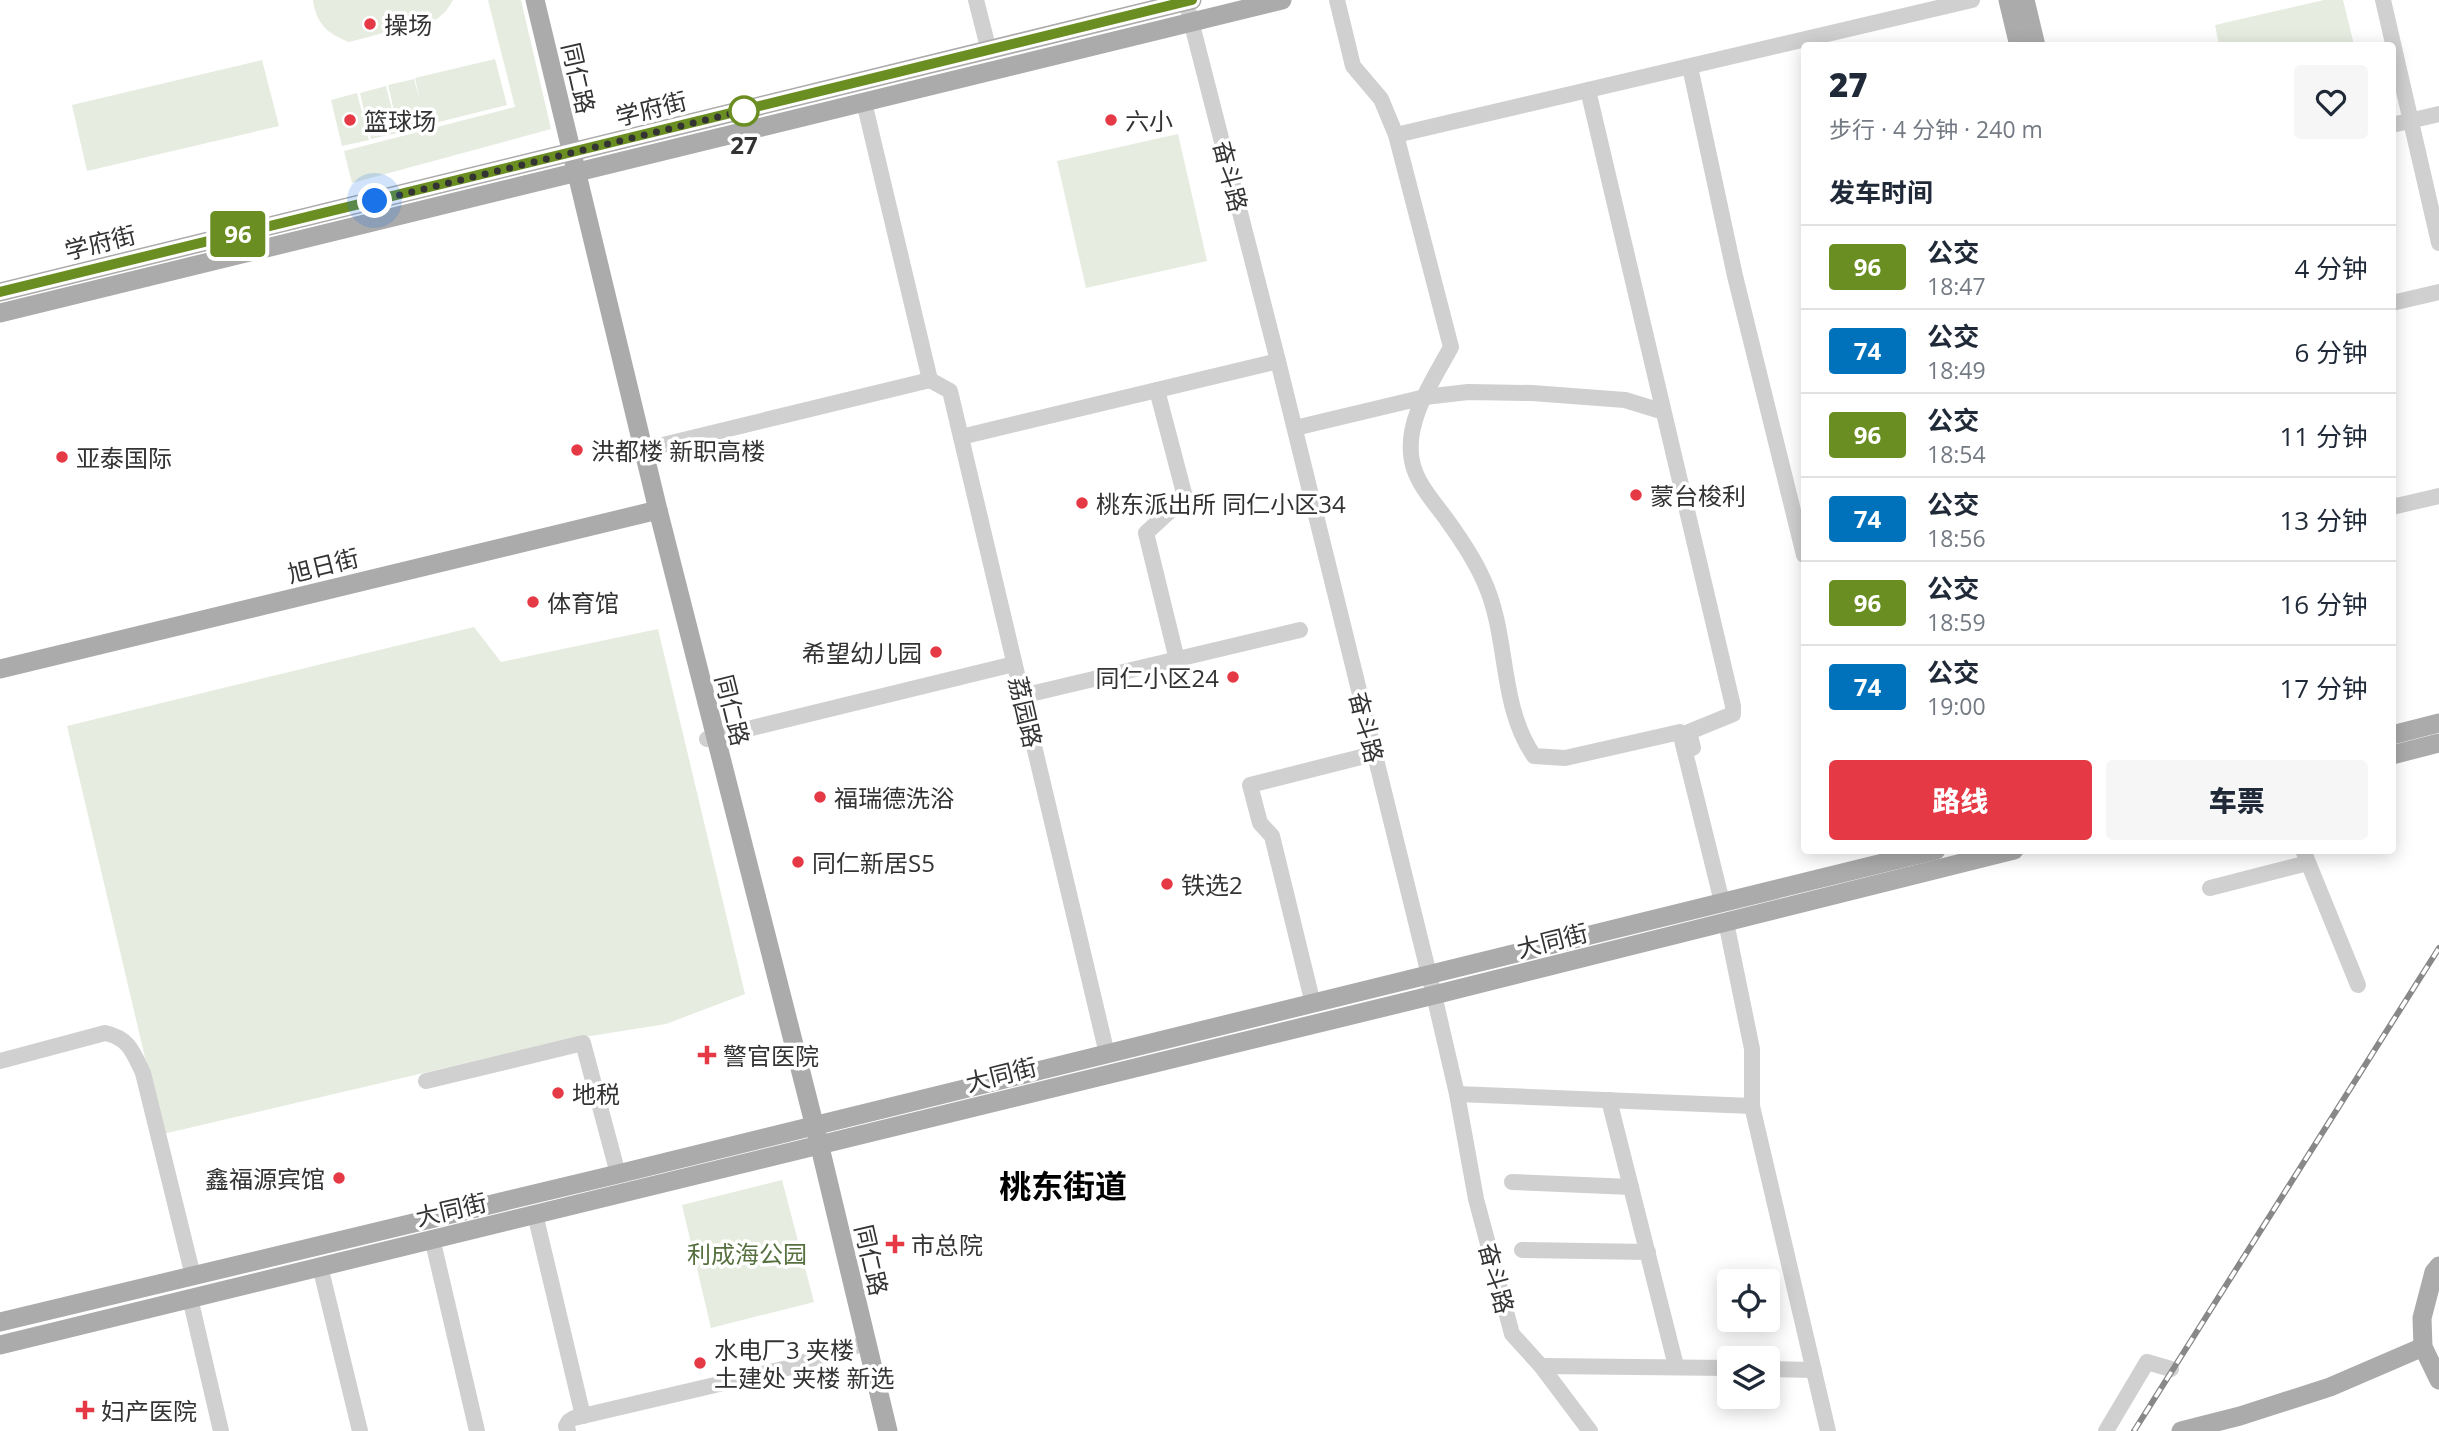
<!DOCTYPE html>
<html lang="zh">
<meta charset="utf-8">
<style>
:root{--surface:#fff;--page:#f6f6f7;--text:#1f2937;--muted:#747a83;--line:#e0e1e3;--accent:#e63946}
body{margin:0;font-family:"Open Sans","Noto Sans SC",sans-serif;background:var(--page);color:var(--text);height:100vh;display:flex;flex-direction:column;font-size:26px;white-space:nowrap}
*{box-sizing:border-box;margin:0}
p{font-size:23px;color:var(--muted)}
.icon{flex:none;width:38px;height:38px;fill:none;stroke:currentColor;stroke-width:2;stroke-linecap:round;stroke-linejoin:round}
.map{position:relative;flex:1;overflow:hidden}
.sheet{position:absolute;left:1801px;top:42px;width:595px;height:812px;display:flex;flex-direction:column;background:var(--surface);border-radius:7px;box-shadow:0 4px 18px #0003}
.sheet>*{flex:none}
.badge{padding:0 14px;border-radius:5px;font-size:24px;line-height:46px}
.tools{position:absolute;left:1717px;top:1269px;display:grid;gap:14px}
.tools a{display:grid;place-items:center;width:63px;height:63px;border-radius:7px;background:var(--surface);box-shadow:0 4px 18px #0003;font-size:35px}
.you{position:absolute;width:35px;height:35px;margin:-18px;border:5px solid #fff;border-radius:50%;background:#1a73e8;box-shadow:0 0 0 10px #1a73e833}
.map>.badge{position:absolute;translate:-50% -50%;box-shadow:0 0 0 4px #fff}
h2{padding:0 28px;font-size:26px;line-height:63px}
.round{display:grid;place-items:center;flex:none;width:74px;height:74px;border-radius:7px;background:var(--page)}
.overview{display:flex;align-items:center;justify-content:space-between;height:119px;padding:0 28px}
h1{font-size:33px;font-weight:800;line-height:52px}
.primary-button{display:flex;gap:14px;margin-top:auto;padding:14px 28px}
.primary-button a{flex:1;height:80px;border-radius:7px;background:var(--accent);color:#fff;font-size:28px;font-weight:800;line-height:80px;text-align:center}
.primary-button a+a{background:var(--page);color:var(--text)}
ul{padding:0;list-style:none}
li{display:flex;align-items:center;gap:21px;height:84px;padding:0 28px;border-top:2px solid var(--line)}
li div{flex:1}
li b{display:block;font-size:26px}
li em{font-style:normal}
li .badge{min-width:77px;font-weight:700;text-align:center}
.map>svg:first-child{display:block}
.green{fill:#e6ecdf}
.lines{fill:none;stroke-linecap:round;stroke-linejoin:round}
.minor{stroke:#d0d0d0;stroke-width:16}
.major{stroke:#ababab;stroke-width:19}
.rail-casing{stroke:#888;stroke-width:6}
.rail{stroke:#fff;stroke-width:3.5;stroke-dasharray:10;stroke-linecap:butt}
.line-casing{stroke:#fff;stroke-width:16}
.line{stroke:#6b8e23;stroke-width:10}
.walk{stroke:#333;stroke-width:7;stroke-dasharray:0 12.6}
.poi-dot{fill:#e63946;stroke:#fff;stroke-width:2.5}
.stop-dot{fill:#fff;stroke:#6b8e23;stroke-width:3.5}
.labels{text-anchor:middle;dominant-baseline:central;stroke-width:7;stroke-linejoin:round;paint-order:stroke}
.poi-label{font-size:24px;fill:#333;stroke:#fff;text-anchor:start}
.street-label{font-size:24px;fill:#333;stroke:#fff}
.stop-label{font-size:24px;font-weight:bold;fill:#333;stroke:#fff}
.park-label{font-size:24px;fill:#56703f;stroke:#fff}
.district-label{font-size:32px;font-weight:bold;fill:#000;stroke:#fff}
</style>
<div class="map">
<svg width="2439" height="1431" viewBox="0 0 2439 1431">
<rect width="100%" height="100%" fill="#fff"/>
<g class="green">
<path d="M313,0h140l-7,11 -9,8 -88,23c-22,-8 -33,-19 -36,-42z"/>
<polygon points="488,0 521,0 551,129 352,183 344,151 515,107"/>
<polygon points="2324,0 2343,0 2354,45 2219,45 2215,25"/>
<polygon points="495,59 507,105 399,132 388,85 414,79 420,101 415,78"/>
<polygon points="262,60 279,126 87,171 72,105"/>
<polygon points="386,86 398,133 371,139 360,93"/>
<polygon points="357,93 369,140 342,146 331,100"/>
<polygon points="1178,134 1207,261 1086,288 1057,161"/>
<polygon points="474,627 501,662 658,629 745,994 666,1024 565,1040 163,1134 67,726"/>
<polygon points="782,1180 814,1302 711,1328 682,1205"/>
</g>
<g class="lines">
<g class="minor">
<polyline points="976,0 989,51"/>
<path d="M1337,0l16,66 28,33 15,36 55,212c-18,34 -47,74 -39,114 4,22 22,41 35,59 13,18 27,39 36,59 27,57 15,125 51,177l31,2 115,-26 42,170"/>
<polyline points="2383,0 2439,243"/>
<polyline points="1189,13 1278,361 1434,995 1457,1094 1476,1199 1512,1334 1541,1366 1590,1431"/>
<polyline points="1690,67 1735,276 1804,555"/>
<polyline points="1588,90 1972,0"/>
<polyline points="864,102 930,380"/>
<polyline points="2392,125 2439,114"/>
<path d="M1396,135l192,-45c47,206 97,411 145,616v8l-44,18 4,16"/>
<polyline points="2392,303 2439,292"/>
<polyline points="930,380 950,391 1107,1054"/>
<polyline points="1157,390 1185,497 1146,533 1177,660"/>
<polyline points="1295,428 1425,397 1468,392 1532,393 1625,400 1661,411"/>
<polyline points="961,437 1278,361"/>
<polyline points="638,451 930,380"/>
<polyline points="2392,507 2439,496"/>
<polyline points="1022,696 1300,630"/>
<polyline points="707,739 1014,664"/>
<polyline points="2303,850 2358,985"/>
<polyline points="2210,888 2308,863"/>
<polyline points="1726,922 1752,1049 1752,1106 1828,1431"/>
<polyline points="1313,1004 1272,836 1260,823 1250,785 1373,754"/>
<path d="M0,1061l105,-28c24,5 28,19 38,40l50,203"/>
<polyline points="426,1081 583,1043 618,1174"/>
<polyline points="1457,1094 1752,1106"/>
<polyline points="1609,1100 1676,1366"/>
<polyline points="1512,1182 1631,1187"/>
<polyline points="535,1214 583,1416"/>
<polyline points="432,1238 477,1431"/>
<polyline points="1522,1250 1648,1252"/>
<polyline points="320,1266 360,1431"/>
<polyline points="190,1298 221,1431"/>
<polyline points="1541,1366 1729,1368"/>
<polyline points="1768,1369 1814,1370"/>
<polyline points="568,1431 566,1426 569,1421 574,1418 796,1366 811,1359 856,1346"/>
<polyline points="2106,1431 2147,1362 2171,1369"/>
</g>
<g class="major">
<polyline points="535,0 658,510 819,1143 888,1431"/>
<polyline points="2008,0 2019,46"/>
<polyline points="2025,0 2036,46"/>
<polyline points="0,292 1192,0"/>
<polyline points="0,313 1282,0"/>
<polyline points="0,669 658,510"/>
<polyline points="2392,735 2439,723"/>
<polyline points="2392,755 2439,743"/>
<polyline points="2439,1266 2434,1272 2422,1318 2423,1347 2439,1380"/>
<polyline points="0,1322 618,1174 1936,850"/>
<polyline points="0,1345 1434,995 2014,850"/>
<polyline points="2181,1431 2240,1416 2330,1387 2423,1347"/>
</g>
<defs>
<polyline id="rail" points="2134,1431 2439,948"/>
</defs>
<use href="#rail" class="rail-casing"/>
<use href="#rail" class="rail"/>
</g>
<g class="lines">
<defs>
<polyline id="line" points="0,292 1192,0"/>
</defs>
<use href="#line" class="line-casing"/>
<use href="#line" class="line"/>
<polyline class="walk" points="375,201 754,108 744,111"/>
</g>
<g class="poi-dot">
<circle cx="370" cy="24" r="7"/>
<circle cx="350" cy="120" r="7"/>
<circle cx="1111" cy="120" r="7"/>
<circle cx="577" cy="450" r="7"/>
<circle cx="62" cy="457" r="7"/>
<circle cx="1636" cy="495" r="7"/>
<circle cx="1082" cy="503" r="7"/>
<circle cx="533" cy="602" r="7"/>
<circle cx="936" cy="652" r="7"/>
<circle cx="1233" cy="677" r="7"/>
<circle cx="820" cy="797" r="7"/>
<circle cx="798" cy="862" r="7"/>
<circle cx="1167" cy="884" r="7"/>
<path d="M703.5 1044.5h7v7h7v7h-7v7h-7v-7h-7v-7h7z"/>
<circle cx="558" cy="1093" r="7"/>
<circle cx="339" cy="1178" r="7"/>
<path d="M891.5 1233.5h7v7h7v7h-7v7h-7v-7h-7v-7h7z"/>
<circle cx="700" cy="1363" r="7"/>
<path d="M81.5 1399.5h7v7h7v7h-7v7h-7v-7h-7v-7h7z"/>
</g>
<circle class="stop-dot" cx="744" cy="111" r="14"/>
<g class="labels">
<g class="poi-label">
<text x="384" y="24">操场</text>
<text x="364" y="120">篮球场</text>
<text x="1125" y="120">六小</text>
<text x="591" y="450">洪都楼 新职高楼</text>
<text x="76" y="457">亚泰国际</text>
<text x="1650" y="495">蒙台梭利</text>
<text x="1096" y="503">桃东派出所 同仁小区34</text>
<text x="547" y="602">体育馆</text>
<text x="922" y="652" text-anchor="end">希望幼儿园</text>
<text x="1219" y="677" text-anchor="end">同仁小区24</text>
<text x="834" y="797">福瑞德洗浴</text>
<text x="812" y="862">同仁新居S5</text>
<text x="1181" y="884">铁选2</text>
<text x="723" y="1055">警官医院</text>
<text x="572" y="1093">地税</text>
<text x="325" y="1178" text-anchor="end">鑫福源宾馆</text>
<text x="911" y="1244">市总院</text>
<text x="714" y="1349">水电厂3 夹楼<tspan x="714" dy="28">土建处 夹楼 新选</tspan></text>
<text x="101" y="1410">妇产医院</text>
</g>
<g class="street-label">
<text transform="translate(579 78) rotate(77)">同仁路</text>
<text transform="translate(651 108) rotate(-14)">学府街</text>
<text transform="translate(1231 176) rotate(76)">奋斗路</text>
<text transform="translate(100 242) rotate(-14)">学府街</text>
<text transform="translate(323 565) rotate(-14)">旭日街</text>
<text transform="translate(733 710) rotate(76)">同仁路</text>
<text transform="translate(1026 712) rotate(77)">荔园路</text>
<text transform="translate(1367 727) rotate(76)">奋斗路</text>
<text transform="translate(1552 940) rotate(-14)">大同街</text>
<text transform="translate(1001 1074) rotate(-14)">大同街</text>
<text transform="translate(451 1209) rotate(-13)">大同街</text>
<text transform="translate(872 1260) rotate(77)">同仁路</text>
<text transform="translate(1497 1278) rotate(75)">奋斗路</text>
</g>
<g class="stop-label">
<text x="744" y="144">27</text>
</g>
<g class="park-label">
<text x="747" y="1253">利成海公园</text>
</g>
<g class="district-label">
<text x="1063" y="1185">桃东街道</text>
</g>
</g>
</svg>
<div class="tools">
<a><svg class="icon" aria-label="locate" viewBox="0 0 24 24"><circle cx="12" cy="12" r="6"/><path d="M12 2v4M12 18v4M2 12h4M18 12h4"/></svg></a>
<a><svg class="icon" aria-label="layers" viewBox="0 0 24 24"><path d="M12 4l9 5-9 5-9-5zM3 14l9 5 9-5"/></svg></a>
</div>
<div class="you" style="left:375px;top:201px"></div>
<b class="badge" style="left:238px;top:234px;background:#6b8e23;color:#fff">96</b>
<section class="sheet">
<div class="overview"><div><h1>27</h1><p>步行 · 4 分钟 · 240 m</p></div><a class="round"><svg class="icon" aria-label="heart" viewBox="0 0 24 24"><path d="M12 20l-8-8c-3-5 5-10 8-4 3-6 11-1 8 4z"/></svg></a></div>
<h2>发车时间</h2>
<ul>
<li><span class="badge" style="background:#6b8e23;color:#fff">96</span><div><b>公交</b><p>18:47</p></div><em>4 分钟</em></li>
<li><span class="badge" style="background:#0072bc;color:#fff">74</span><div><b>公交</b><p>18:49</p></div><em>6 分钟</em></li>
<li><span class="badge" style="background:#6b8e23;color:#fff">96</span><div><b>公交</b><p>18:54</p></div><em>11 分钟</em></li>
<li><span class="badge" style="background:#0072bc;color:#fff">74</span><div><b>公交</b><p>18:56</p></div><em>13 分钟</em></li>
<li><span class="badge" style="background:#6b8e23;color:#fff">96</span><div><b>公交</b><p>18:59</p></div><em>16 分钟</em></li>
<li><span class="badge" style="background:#0072bc;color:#fff">74</span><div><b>公交</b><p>19:00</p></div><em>17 分钟</em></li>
</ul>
<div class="primary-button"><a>路线</a><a>车票</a></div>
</section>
</div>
